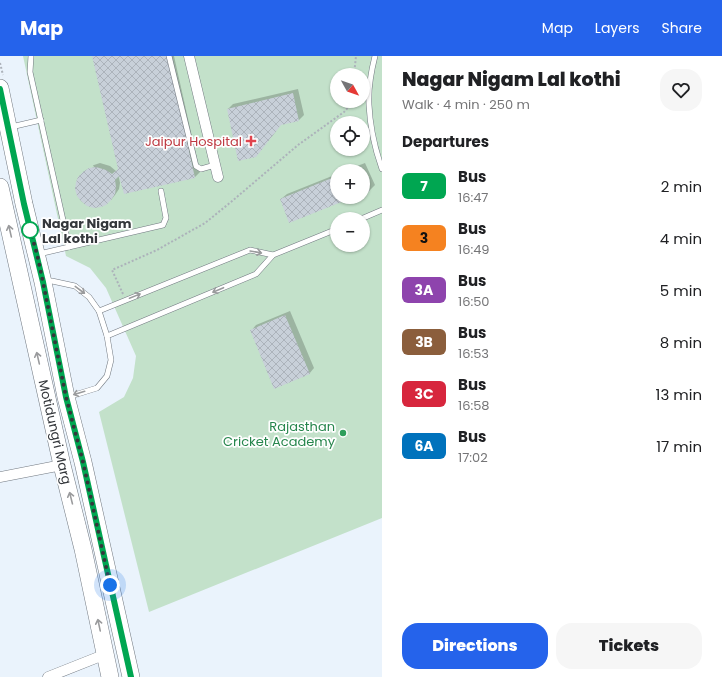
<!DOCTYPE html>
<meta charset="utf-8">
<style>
:root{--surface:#fff;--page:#f6f6f6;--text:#202124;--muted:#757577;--accent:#2563eb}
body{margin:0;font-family:Poppins,sans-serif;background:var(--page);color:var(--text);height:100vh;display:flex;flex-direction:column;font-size:15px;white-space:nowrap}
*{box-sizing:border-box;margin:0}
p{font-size:13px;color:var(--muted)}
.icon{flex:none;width:22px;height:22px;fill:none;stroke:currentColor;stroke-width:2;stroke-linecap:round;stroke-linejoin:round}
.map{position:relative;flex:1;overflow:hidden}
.drawer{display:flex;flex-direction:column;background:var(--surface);width:340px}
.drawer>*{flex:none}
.badge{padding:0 8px;border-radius:6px;font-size:14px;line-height:26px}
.needle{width:26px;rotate:130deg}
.controls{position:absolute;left:330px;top:12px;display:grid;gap:8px}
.controls a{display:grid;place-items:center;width:40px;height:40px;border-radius:50%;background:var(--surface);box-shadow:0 1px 3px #0004;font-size:20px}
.you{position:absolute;width:20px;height:20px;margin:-10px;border:3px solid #fff;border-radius:50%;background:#1a73e8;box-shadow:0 0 0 6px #1a73e833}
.map>.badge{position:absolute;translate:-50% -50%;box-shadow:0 0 0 2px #fff}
h2{padding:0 20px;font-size:15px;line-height:36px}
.round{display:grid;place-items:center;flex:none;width:42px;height:42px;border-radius:16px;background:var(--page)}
.headline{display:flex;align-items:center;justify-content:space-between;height:68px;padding:0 20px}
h1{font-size:19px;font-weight:800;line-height:30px}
.button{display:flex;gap:8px;margin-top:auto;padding:8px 20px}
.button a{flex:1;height:46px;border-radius:16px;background:var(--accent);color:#fff;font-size:16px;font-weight:800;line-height:46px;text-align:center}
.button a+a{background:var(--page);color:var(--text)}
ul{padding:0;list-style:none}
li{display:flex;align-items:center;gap:12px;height:52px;padding:0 20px}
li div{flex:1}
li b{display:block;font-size:15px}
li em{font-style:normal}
li .badge{min-width:44px;font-weight:700;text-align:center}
header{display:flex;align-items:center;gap:24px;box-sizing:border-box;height:56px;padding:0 20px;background:var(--accent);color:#fff}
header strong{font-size:19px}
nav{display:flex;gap:22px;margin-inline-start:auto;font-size:14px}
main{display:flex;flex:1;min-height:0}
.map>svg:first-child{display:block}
.green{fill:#c3e1ca;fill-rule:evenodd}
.shadow{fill:#0003}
.building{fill:url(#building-cross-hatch)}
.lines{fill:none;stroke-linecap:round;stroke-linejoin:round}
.lane-casing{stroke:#717880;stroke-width:6}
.street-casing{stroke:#717880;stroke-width:11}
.primary-casing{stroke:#717880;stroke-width:18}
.path{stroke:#acb2ba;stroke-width:2;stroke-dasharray:2 2;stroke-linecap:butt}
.lane{stroke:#fff;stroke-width:5}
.street{stroke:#fff;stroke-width:10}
.primary{stroke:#fff;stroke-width:17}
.oneway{stroke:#9a9b9d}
.line-casing{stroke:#fff;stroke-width:9}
.line{stroke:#00a651;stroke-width:6}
.walk{stroke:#34373b;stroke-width:4;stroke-dasharray:0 7.2}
.health-dot{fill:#e0444e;stroke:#fff;stroke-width:1.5}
.stop-dot{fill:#fff;stroke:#00a651;stroke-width:2}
.leisure-dot{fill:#2e9e5b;stroke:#fff;stroke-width:1.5}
.labels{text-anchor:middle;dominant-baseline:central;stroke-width:3.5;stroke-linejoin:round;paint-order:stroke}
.health-label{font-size:13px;fill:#be3a42;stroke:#fff;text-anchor:end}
.stop-label{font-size:13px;font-weight:bold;fill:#34373b;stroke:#fff;text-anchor:start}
.leisure-label{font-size:13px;fill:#27864d;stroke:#fff;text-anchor:end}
.street-label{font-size:13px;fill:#34373b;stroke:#fff}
</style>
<header>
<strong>Map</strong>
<nav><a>Map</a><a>Layers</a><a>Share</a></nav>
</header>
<main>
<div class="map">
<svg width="382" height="621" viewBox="0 0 382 621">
<defs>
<pattern id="building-cross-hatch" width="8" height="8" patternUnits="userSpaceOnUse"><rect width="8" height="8" fill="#c8d0d9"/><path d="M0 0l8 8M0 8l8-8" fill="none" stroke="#acb3bb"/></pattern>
</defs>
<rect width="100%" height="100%" fill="#eaf3fc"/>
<path class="green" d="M23,0h359v462l-233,94 -50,-200 25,-15 9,-19 3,-22 -30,-68 -16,-20 -24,-12zM337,19h26v26h-26zM337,67h26v26h-26zM337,115h26v26h-26zM337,163h26v26h-26z"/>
<g class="shadow">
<polygon points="93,0 174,0 200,116 195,121 118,117 120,127 119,133 115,139 111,144 83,116 94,111 93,109 94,109 100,107 110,110 116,115 119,113"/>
<polygon points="298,33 304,59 299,64 281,68 261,94 256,100 228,53 233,48"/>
<polygon points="365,107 375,129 370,134 363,137 363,115 344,115"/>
<polygon points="337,118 337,141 352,141 281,143 287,138"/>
<polygon points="290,255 314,312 309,318 251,275 256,269"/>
</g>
<g class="building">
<polygon points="92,0 168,0 195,122 124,138 119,120 115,124 116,131 115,138 111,144 106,149 101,151 94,152 87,150 81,145 77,140 75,133 76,126 78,121 83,116 89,112 96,111 106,114 112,118 118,113"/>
<polygon points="293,37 299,65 281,69 256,101 238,105 227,53"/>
<polygon points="363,119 370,135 363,138"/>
<polygon points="337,120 337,141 354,141 289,167 280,143"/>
<polygon points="285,259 310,318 274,333 250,274"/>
</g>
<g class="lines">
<defs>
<g id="lane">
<polyline points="31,0 30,16 69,191"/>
<polyline points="169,0 196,110 201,113 215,109"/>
<path d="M375,0c-4,16 -7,33 -6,49 1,22 6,44 13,64"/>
<polyline points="11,71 41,64"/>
<polyline points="361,163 382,154"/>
<polyline points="39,198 163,169 166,162 161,135"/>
<polyline points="46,225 52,225 75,230 89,241 99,255 107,280 111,304 107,320 97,332 68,341"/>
<polyline points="99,255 250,194 273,199"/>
<polyline points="107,280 256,218 273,199 337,173"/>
</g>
<g id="street">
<polyline points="189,0 218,121"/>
<polyline points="0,421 62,409"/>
<polyline points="48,621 106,598"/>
</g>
<g id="primary">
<polyline points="0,32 24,148 43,226 66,341 83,406 131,621"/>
<polyline points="0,131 62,409 83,493 110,621"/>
</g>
</defs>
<use href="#lane" class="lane-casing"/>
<use href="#street" class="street-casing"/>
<use href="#primary" class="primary-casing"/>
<g class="path">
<polyline points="0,7 3,19"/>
<polyline points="354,19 356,0"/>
<polyline points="123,238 112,214 157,194 205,167 231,146 298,89 344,56 350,49 351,45"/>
</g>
<use href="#lane" class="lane"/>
<use href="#street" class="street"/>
<use href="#primary" class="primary"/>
</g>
<defs><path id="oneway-shaft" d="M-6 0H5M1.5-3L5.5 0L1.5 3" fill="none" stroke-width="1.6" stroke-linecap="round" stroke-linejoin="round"/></defs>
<g class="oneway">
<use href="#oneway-shaft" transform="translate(10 175) rotate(-103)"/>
<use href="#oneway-shaft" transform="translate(256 196) rotate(10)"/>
<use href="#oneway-shaft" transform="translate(80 234) rotate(37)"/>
<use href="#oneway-shaft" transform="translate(218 234) rotate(157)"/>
<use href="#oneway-shaft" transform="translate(135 240) rotate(-22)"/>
<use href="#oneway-shaft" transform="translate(38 302) rotate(-103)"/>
<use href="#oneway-shaft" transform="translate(79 337) rotate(163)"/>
<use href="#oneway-shaft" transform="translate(71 442) rotate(-104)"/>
<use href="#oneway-shaft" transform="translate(99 569) rotate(-102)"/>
</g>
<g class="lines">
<defs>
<polyline id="line" points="0,33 24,148 43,226 66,341 83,406 131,621"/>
</defs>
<use href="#line" class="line-casing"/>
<use href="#line" class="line"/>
<polyline class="walk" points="30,174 37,198 43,226 66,341 83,406 110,529"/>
</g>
<path class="health-dot" d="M249 79h4v4h4v4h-4v4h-4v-4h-4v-4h4z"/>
<circle class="stop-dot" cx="30" cy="174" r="8"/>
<circle class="leisure-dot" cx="343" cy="377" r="4"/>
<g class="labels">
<g class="health-label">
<text x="242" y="85">Jaipur Hospital</text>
</g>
<g class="stop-label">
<text x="42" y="167">Nagar Nigam<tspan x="42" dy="15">Lal kothi</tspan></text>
</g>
<g class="leisure-label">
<text x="335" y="370">Rajasthan<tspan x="335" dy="15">Cricket Academy</tspan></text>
</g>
<g class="street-label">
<text transform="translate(55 376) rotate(77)">Motidungri Marg</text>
</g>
</g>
</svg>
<div class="controls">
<a><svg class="needle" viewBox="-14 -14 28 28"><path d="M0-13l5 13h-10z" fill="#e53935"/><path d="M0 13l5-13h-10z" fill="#757577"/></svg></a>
<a><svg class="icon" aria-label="locate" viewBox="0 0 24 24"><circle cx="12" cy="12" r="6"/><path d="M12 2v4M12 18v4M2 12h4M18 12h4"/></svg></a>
<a>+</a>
<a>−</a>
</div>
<div class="you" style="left:110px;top:529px"></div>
</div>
<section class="drawer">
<div class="headline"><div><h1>Nagar Nigam Lal kothi</h1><p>Walk · 4 min · 250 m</p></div><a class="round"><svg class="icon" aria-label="heart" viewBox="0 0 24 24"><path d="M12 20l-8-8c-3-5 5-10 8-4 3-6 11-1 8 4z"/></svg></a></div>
<h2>Departures</h2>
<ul>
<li><span class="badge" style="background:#00a651;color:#fff">7</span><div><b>Bus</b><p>16:47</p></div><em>2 min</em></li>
<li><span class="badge" style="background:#f58220;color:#111">3</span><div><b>Bus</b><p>16:49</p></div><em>4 min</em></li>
<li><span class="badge" style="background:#8e44ad;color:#fff">3A</span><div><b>Bus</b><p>16:50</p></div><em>5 min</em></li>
<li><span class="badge" style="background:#8b5e3c;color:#fff">3B</span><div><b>Bus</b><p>16:53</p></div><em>8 min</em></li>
<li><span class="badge" style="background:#d7263d;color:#fff">3C</span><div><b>Bus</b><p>16:58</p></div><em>13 min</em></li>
<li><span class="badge" style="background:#0072bc;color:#fff">6A</span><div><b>Bus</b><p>17:02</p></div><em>17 min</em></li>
</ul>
<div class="button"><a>Directions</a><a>Tickets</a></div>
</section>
</main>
